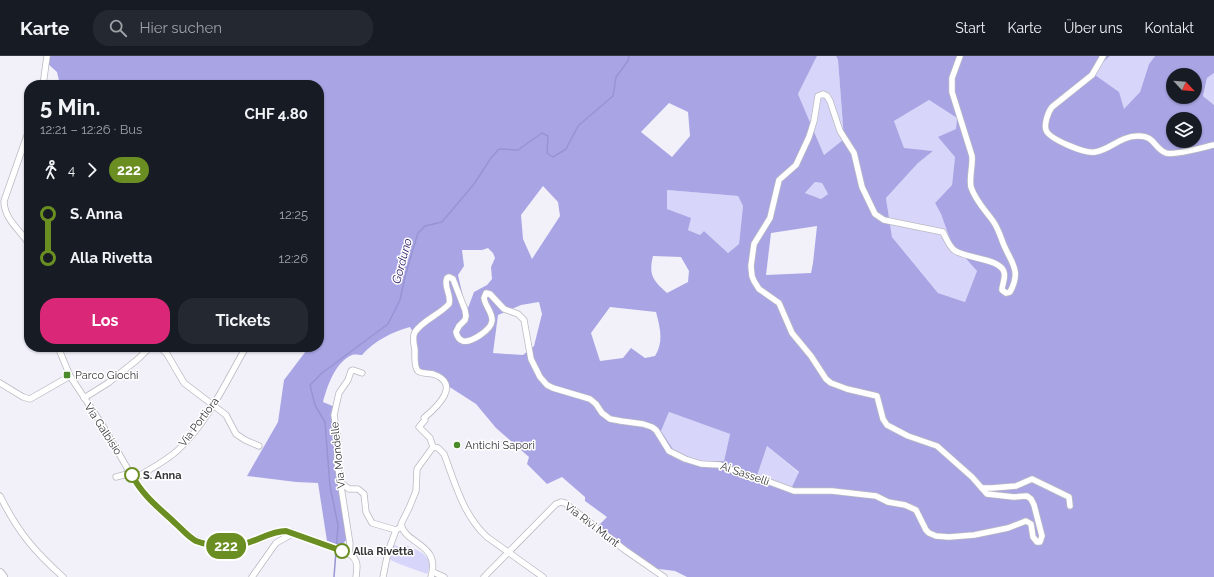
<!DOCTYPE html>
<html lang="de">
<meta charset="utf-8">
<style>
:root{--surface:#171b24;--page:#242831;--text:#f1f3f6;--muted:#9ea1a6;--line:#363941;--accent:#db2777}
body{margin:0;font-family:Raleway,sans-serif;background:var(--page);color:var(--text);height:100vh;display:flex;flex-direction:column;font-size:15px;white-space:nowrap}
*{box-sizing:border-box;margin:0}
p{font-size:13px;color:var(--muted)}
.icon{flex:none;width:22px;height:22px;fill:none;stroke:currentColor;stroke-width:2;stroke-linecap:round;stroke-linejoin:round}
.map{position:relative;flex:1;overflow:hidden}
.sheet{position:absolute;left:24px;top:24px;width:300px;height:272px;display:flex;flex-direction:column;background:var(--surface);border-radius:16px;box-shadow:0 1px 3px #0004}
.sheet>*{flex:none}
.badge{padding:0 8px;border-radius:13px;font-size:14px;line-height:26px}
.needle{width:26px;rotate:116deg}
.fabs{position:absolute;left:1166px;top:12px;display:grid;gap:8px}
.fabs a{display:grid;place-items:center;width:36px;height:36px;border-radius:50%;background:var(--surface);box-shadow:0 1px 3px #0004;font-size:20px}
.map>.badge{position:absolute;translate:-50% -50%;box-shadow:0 0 0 2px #fff}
.legs{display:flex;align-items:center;gap:6px;height:44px;padding:0 16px;font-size:13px}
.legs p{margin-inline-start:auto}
.head{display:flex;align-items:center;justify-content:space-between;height:68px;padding:0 16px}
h1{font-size:22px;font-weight:700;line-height:30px}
.cta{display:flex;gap:8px;margin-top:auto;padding:8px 16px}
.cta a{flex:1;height:46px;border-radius:16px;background:var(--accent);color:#fff;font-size:16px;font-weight:700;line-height:46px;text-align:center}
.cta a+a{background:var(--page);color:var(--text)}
ul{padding:0 16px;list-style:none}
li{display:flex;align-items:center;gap:14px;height:44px;font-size:15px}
li i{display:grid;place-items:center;width:6px;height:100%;margin:0 5px;background:currentColor}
li i::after{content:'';width:10px;height:10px;margin:-5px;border:3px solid;border-radius:50%;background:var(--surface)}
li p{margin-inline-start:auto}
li:first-child i{background:linear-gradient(#0000 50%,currentColor 0)}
li:last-child i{background:linear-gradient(currentColor 50%,#0000 0)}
header{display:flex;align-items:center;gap:24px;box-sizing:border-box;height:56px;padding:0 20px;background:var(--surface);border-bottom:1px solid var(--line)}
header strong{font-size:19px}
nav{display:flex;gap:22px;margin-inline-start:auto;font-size:14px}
.search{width:280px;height:36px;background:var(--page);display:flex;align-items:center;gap:10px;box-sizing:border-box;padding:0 14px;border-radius:16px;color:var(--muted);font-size:15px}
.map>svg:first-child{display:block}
.green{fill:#d7d6fa}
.forest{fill:#a9a5e5;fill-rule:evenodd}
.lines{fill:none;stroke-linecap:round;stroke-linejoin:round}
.stream{stroke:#9894d2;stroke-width:1.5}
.minor-casing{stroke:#b9b9c1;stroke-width:7}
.highway-casing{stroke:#b9b9c1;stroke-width:10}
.minor{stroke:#fff;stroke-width:5.5}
.highway{stroke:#fff;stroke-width:8}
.line-1-casing{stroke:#fff;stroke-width:9}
.line-1{stroke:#6b8e23;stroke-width:6}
.poi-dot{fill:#4c8b2b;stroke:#fff;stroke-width:1.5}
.stop-1-dot{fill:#fff;stroke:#6b8e23;stroke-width:2}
.labels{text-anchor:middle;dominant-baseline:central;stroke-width:3;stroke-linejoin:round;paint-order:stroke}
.poi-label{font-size:11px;fill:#36363a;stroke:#fff;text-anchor:start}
.street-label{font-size:11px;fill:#36363a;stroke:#fff}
.stop-label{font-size:11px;font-weight:bold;fill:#36363a;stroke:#fff;text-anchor:start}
.water-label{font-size:12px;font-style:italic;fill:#2d1d66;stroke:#fff}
</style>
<header>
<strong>Karte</strong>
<div class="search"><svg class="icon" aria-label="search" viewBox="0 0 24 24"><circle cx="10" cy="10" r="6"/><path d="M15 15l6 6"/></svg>Hier suchen</div>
<nav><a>Start</a><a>Karte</a><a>Über uns</a><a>Kontakt</a></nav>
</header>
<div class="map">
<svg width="1214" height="521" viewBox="0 0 1214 521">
<rect width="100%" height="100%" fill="#f2f1fa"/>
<g class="green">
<polygon points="817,0 836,0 838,4 844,83 824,99 798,38"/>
<polygon points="1110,0 1155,0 1149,8 1140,36 1124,54 1095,19 1103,6"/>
<polygon points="1214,17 1214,49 1203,40 1207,22"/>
<polygon points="929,44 957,62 955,101 952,129 935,147 941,158 951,186 977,215 965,246 938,237 892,181 886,142 918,107 933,95 904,93 894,65"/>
<polygon points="815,126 822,127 828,138 821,143 805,137"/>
<polygon points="667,134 738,140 743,150 739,188 728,197 704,175 700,179 688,174 667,153"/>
<polygon points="669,356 730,378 724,405 699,406 673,393 661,375"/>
<polygon points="767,390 799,417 792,433 757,420"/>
<path d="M393,489l9,2 3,-2c12,5 21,7 26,20l-4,9c-13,-5 -26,-9 -39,-15z"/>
</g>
<path class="forest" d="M47,0h770l-19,38 26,61 20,-16 -6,-79 -2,-4h274l-7,6 -8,13 24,17 5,17 16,-17 9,-28 6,-8h59v17l-7,5 -4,18 11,9v472h-527l-12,-6 -24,-3 -55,-40 11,-11 -22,-16v-4l-23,-20 -15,7 -20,-20 2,-7 -33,-29 -20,-24 -31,-20 -3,-5 -23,-7 -5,-38 -4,-7c-18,5 -36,14 -48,28 -3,0 -7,-1 -10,0 -17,7 -25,32 -29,47l12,5 -1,5 13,127 -6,7 -14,-5 -9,-58 -22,-1 -49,-6 31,-54 6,-42 25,-33h10v-262h-259l-3,-13 -10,-9zM1173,19h22v22h-22zM929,44l28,18 -1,11 -18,8 17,20 -3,28 -17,18 6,11 10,28 26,29 -12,31 -27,-9 -46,-56 -6,-39 32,-35 15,-12 -29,-3 -10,-27zM669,47l19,9 2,24 -18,21 -31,-25zM1173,63h22v22h-22zM815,126l7,1 6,11 -7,5 -16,-6zM543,130l15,16 2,14 -28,43 -9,-20 -2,-24zM667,134l71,6 5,10 -4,38 -11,9 -24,-22 -4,4 -12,-5 3,-12 -24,-9zM817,170l-4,37 -2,10 -45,2 5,-42zM488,192l5,5 2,5 -4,9 1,12 -5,6 -13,7 -6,16 -4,-7 -6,-26 6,-9 -2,-16h20zM653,200l28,1 8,14 -1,11 -21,11c-13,-12 -19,-17 -14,-37zM539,246l3,12 -8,32 -11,9 -30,-2 5,-38 23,-10zM610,251l46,5c4,15 8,30 -1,44l-10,2 -14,-10 -8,10 -23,3 -9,-28zM669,356l61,22 -6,27 -25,1 -26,-13 -12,-18zM767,390l32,26 -8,17 -34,-13z"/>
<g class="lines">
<polyline class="stream" points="334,521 338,469 330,430 325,366 315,349 310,329 322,317 388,268 400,244 406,217 418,177 425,170 442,166 474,128 491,102 499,93 518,94 542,77 548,80 547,97 553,101 566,93 578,70 613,40 616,21 628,5 629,0"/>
<defs>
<g id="minor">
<path d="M1103,0l-11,19 -40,32c-4,5 -8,17 -6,23 3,9 39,24 49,22 15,-2 25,-16 43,-16 18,0 15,12 28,17 7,3 38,-6 48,-8"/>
<polyline points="43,29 47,0"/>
<path d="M29,74l-25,71c0,18 16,29 25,43"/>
<polyline points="23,92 29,94"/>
<path d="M58,291l12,29 33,50 34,59 20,22 35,31 15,6 24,2 15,-2 30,-12 10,-1 65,24c8,6 6,13 5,22"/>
<polyline points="160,291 167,298 184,327 226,359 236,378 245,384 259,390"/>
<polyline points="0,327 23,341 30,343 70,320"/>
<polyline points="84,342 108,327 138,303 150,291"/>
<path d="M433,391l-3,-9 -11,-11 6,-7 -1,-2c13,-11 38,-34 9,-44 -4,-1 -11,0 -15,-3 -4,-4 -3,-15 -3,-21 -1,-5 -3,-13 0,-18 8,-12 24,-17 34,-28 3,-9 -6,-17 -2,-26l2,-1 4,2 12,31 1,6 -1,4 -6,6 -3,6c1,4 3,8 7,9 8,2 28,-11 29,-20 1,-8 -7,-15 -8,-23l2,-5 4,1 14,15 14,5 6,6 7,39 9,18 7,8 6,3 37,11 6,5 6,9 8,6 11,2 22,3 9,3 4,3 13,21 16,8 16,5 19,1 26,11 21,5 27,10h38l44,5 12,6 17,3 11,5 10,20 3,3 7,3 13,1 25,-2 34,-7 18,-7 5,3 2,13 4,5h3l2,-6 -8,-31 -3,-6 -4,-3 -13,1 -27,-3 -15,-17 -35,-31 -29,-10 -21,-11 -4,-6 -6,-23 -30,-7 -16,-6 -5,-4 -15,-23 -19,-23 -13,-30 -20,-14 -5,-8 -2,-5 -1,-10 3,-22 16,-26 9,-38 17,-15 13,-28 5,-16 4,-25 5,-2 4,2 3,5 10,30 14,22 8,34 13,27 9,6 59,12c3,6 6,14 11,18 12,9 46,8 50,22 2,6 -2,12 -2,18l4,3 4,-1c12,-22 1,-29 -7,-49 -3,-8 -5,-15 -10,-22 -8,-11 -18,-21 -22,-34 -2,-10 2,-21 1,-31l-20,-64v-14l8,-22"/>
<path d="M433,391l5,1 6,6c11,29 19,61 43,83l56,40"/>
<polyline points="116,421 131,417"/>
<path d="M134,423c14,-9 31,-17 44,-29 30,-28 48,-68 68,-103"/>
<polyline points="340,426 349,433 358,433 364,438 366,456 372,467 396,474 401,471"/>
<polyline points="982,432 992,432 1016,430 1032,423 1069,441 1070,450"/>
<path d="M0,440c18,36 34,55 63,81"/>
<polyline points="349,497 350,488 337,405 338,384 334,359 339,337 348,324 351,315 353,314 362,317"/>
<polyline points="433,516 444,521"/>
<polyline points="252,521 276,487 290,479 292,476"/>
<polyline points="383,521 388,496 396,474"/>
<path d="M431,521c10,-34 -26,-32 -30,-53l8,-16 7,-17 1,-22 16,-22"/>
<polyline points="484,521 556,448 561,446 565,447 625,494 664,521"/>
</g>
<polyline id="highway" points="0,517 3,521"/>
</defs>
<use href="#minor" class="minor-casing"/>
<use href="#highway" class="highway-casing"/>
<use href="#minor" class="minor"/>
<use href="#highway" class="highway"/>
</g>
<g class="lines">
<defs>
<path id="line-1" d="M132,419c10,20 27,33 43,48 7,6 13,14 21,18 13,5 29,6 43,4 16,-2 30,-14 47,-14l56,20"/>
</defs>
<use href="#line-1" class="line-1-casing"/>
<use href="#line-1" class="line-1"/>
</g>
<g class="poi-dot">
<rect x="63" y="315" width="8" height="8" rx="2"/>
<circle cx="457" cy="389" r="4"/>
</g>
<g class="stop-1-dot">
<circle cx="132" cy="419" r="7"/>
<circle cx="342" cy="495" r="7"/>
</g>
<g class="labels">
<g class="poi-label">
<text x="75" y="319">Parco Giochi</text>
<text x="465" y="389">Antichi Sapori</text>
</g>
<g class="street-label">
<text transform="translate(199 366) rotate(-53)">Via Portiora</text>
<text transform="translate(103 373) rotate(57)">Via Galbisio</text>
<text transform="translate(338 399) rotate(-96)">Via Mondelle</text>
<text transform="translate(745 418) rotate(19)">Ai Sasselli</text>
<text transform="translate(592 469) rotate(37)">Via Rivi Munt</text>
</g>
<g class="stop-label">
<text x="143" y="419">S. Anna</text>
<text x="353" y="495">Alla Rivetta</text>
</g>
<g class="water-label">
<text transform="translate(402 205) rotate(-75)">Gorduno</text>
</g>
</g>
</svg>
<div class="fabs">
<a><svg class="needle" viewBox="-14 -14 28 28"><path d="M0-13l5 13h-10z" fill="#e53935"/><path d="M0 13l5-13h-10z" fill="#9ea1a6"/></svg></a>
<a><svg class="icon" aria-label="layers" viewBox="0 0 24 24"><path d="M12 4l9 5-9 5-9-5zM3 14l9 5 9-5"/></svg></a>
</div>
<b class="badge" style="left:226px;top:490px;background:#6b8e23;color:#fff">222</b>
<section class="sheet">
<div class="head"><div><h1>5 Min.</h1><p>12:21 – 12:26 · Bus</p></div><b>CHF 4.80</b></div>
<div class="legs"><svg class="icon" aria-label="walk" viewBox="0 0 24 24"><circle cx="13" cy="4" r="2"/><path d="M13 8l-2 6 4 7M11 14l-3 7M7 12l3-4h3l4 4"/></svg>4<svg class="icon" aria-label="forward" viewBox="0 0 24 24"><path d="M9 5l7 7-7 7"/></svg><b class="badge" style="background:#6b8e23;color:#fff">222</b></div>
<ul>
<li><i style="color:#6b8e23"></i><b>S. Anna</b><p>12:25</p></li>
<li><i style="color:#6b8e23"></i><b>Alla Rivetta</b><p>12:26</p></li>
</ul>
<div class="cta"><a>Los</a><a>Tickets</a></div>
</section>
</div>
